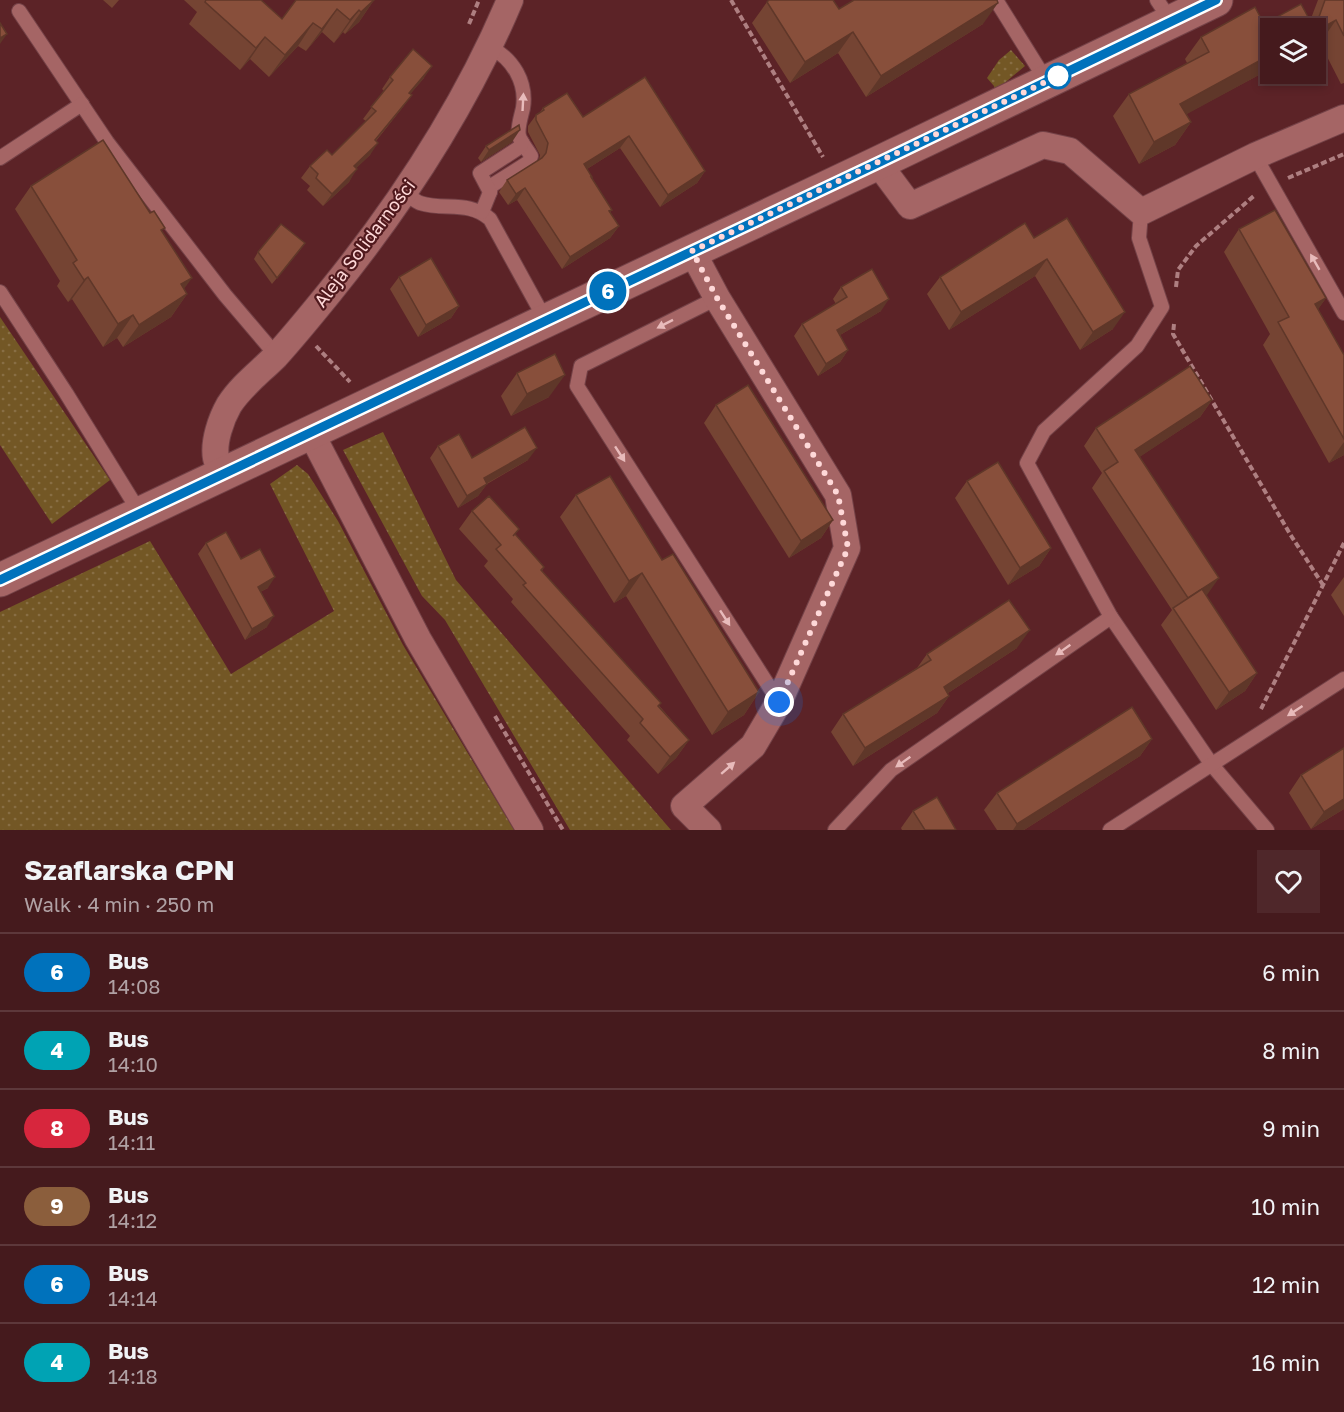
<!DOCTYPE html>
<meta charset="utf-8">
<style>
:root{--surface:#451a1d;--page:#4f272a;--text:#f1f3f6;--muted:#b0a1a4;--line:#5d383b}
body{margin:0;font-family:"Golos Text",sans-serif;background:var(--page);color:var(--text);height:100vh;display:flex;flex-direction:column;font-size:22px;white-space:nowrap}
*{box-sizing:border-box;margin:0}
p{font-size:20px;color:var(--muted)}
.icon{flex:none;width:33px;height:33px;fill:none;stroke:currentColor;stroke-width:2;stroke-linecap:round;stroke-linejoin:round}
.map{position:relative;height:830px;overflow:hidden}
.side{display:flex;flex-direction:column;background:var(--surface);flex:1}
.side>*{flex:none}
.badge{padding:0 12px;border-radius:20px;font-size:21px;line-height:39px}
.buttons{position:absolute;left:1260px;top:18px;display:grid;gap:12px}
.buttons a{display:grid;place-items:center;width:66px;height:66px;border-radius:0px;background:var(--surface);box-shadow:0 3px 9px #0003,0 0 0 2px var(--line);font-size:30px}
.you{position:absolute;width:30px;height:30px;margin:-15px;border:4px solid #fff;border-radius:50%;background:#1a73e8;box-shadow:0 0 0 9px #1a73e833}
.map>.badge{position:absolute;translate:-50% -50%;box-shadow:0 0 0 3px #fff}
.round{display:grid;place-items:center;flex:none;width:63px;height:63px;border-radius:0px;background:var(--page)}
.headline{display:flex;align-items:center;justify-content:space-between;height:102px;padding:0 24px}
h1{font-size:28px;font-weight:700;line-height:45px}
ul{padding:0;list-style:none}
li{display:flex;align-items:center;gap:18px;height:78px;padding:0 24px;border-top:2px solid var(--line)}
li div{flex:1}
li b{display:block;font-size:22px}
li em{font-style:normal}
li .badge{min-width:66px;font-weight:700;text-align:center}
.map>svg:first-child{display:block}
.grass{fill:url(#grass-dots)}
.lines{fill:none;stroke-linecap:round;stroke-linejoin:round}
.service-casing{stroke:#744247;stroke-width:16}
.minor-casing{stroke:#744247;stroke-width:28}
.tertiary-casing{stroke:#744247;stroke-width:35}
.path{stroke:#ae7f81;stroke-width:4;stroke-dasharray:6 3;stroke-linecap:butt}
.service{stroke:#a56565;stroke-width:14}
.minor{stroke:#a56565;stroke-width:26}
.tertiary{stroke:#a56565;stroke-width:33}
.wall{fill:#754433}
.shaded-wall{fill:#5f3729}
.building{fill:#884f3b;stroke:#5f3729;stroke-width:1.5}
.oneway{fill:#e8bbbb}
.line-casing{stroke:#fff;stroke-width:14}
.line{stroke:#0072bc;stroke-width:9}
.walk{stroke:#fed8d8;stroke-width:6;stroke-dasharray:0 10.8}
.stop-dot{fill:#fff;stroke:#0072bc;stroke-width:3}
.labels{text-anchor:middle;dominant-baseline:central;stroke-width:4.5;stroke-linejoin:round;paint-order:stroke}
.street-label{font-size:18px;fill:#fed8d8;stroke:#50191d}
</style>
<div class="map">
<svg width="1344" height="830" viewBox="0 0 1344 830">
<defs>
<pattern id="grass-dots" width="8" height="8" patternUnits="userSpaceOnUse" patternTransform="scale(1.5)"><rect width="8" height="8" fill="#735725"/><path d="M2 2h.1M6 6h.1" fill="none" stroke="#886e44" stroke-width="1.8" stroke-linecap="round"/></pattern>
</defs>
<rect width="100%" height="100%" fill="#5c2327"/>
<g class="grass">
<polygon points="1011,50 1025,66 995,91 994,86 987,78 999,60"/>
<polygon points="0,317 110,480 52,524 0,445"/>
<polygon points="383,432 456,580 671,830 570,830 445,620 422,596 343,450"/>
<polygon points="297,465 308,474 338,521 403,645 514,830 0,830 0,612 150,541 231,674 334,611 270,484"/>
</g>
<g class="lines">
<defs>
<g id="service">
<polyline points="996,0 1047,82"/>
<polyline points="1157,0 1171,21"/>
<polyline points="19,11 107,142 225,295 276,355"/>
<path d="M490,47c23,12 37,35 33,61 -2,9 -6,20 -4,28 2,7 9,14 12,20l-2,6 -38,24 -1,6"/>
<polyline points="1255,156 1344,313"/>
<polyline points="0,158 82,104"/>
<path d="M404,193c5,3 11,8 16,10 25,8 48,-3 70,16l56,102"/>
<polyline points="482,212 490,192 480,173 520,147 522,142"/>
<polyline points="1141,212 1139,238 1162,307 1137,346 1044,431 1027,463 1111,617 1212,765 1267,830"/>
<polyline points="0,292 66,393 140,513"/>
<polyline points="717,298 581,366 577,386 779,702"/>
<polyline points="835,830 891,770 1111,617"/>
<polyline points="1110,830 1344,679"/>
</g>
<g id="minor">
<polyline points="878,163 910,206 1043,145 1070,151 1141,212 1255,156 1344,118"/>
<polyline points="692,251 717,298 838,495 847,548 779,702 753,746 684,806 708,830"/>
<polyline points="311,433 418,639 530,830"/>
<path d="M223,474c-2,-5 -6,-11 -7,-16 -3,-16 5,-39 13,-53 12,-19 31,-33 47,-49 18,-20 36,-42 53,-63 73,-90 136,-186 181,-293"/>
</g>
<polyline id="tertiary" points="0,580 878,163 1216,0"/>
</defs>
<use href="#service" class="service-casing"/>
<use href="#minor" class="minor-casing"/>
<use href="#tertiary" class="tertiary-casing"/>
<g class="path">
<polyline points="731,0 823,157"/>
<polyline points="469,24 479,0"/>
<polyline points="1288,178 1344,154"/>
<polyline points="1176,287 1178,270 1196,246 1255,195"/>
<polyline points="1174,324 1173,334 1290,534 1323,585"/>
<polyline points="316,346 350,382"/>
<polyline points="1261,709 1344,543"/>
<polyline points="495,716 563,830"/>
</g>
<use href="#service" class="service"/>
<use href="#minor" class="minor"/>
<use href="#tertiary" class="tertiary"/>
</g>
<g class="wall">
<polygon points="103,0 119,0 112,8"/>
<polygon points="184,0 261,0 282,19 374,0 359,22 345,34 343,32 334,43 322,32 306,51 298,46 269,77 250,59 240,70 189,24 197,12"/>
<polygon points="1318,0 1344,0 1344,83 1341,84 1320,43 1316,45 1316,28 1270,69 1186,114 1191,122 1175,145 1139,164 1113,116 1129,94 1187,63 1185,59 1201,37 1264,24 1310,21"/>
<polygon points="767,2 839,9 983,24 866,97 838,53 790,83 752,23"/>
<polygon points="390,77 424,78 410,94 403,107 376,141 370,155 356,168 349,182 323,206 307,190 310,186 301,178 310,166 332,155 366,121 363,119 384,91 382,89"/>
<polygon points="645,77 705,171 697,183 660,207 620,148 587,169 592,177 591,178 612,210 610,212 619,226 610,238 562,269 517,200 508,205 499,192 507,180 539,160 540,155 528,132 528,126 536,115 540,112 543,108 583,117"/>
<polygon points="512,142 481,162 478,158 486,146"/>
<polygon points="31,186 162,232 183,289 187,294 171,317 123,347 117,338 103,347 72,299 68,302 57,286 60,281 15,209"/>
<polygon points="1239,229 1326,298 1318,309 1344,355 1344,455 1329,463 1263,345 1270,334 1224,252"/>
<polygon points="1034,238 1113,329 1080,350 1035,276 949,330 927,294 940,277"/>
<polygon points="301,249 272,284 254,259 258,252"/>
<polygon points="399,277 459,306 451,318 418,337 390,289"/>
<polygon points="841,287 881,311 840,335 848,350 840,362 818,376 794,336 802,324 836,304 833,299"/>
<polygon points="517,373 549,397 511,416 501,396"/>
<polygon points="1212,400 1200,417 1139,457 1206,595 1257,673 1245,691 1216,710 1161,625 1172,610 1092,488 1102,473 1084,446 1096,428"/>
<polygon points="716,405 833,520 821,538 789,558 704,423"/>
<polygon points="438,446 472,458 528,460 487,484 478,496 458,508 430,458"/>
<polygon points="967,481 1051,548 1039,566 1008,585 955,498"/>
<polygon points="576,495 662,560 759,692 744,715 712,735 626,596 614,603 560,517"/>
<polygon points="472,511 515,534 544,567 542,571 689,740 676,758 658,774 627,740 630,736 511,602 513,599 484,566 488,561 459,529"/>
<polygon points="206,543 241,559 268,588 260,592 267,627 245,640 198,554"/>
<polygon points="1344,577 1344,616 1331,595"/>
<polygon points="1017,648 948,693 949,696 937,713 853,766 831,732 843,714 917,668 927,654"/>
<polygon points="1152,739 1140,756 1024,830 997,830 984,810 997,793"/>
<polygon points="1301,775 1344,809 1311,829 1289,793"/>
<polygon points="913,811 956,830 902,830 901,828"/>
</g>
<g class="shaded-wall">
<polygon points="374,0 359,22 345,34 361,12"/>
<polygon points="998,3 983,24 866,97 881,76"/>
<polygon points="337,9 322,32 306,51 322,29"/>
<polygon points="359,10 343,32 334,43 350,20"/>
<polygon points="1336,20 1320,43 1316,45 1316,31"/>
<polygon points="313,23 298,46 269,77 285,55"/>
<polygon points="853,32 838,53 790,83 805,62"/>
<polygon points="7,34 0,44 0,38"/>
<polygon points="265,37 250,59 240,70 256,48"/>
<polygon points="1270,55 1270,69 1165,126 1180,104"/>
<polygon points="432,66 424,78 401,105 409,93"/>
<polygon points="412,95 403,107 366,152 375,140"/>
<polygon points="1191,122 1175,145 1139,164 1154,142"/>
<polygon points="520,130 512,142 481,162 489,150"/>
<polygon points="629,136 620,148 576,176 584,164"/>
<polygon points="378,143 370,155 346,178 354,166"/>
<polygon points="357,169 349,182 323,206 332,194"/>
<polygon points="705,171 697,183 660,207 668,195"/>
<polygon points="525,188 517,200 508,205 516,194"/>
<polygon points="619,226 610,238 562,269 570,257"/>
<polygon points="1047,259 1035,276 949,330 961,312"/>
<polygon points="88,277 72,299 68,302 84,280"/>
<polygon points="192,278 176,300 181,284"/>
<polygon points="187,294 171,317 123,347 139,325"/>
<polygon points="1326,298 1310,321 1315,304"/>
<polygon points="889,299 881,311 828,342 837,330"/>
<polygon points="459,306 451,318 418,337 426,325"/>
<polygon points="1125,312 1113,329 1080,350 1093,332"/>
<polygon points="133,315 117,338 103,347 118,324"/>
<polygon points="848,350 840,362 818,376 826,364"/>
<polygon points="565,375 549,397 511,416 527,394"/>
<polygon points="1212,400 1200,417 1123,468 1135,450"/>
<polygon points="1344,442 1344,455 1329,463"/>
<polygon points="537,448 528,460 475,490 484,478"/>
<polygon points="487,484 478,496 458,508 467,496"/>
<polygon points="833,520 821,538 789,558 801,541"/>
<polygon points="1051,548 1039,566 1008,585 1020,568"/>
<polygon points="642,573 626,596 614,603 629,581"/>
<polygon points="275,577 268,588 250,597 258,587"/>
<polygon points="1219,578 1207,595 1188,598"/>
<polygon points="274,616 267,627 245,640 252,629"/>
<polygon points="1030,630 1017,648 931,704 944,687"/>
<polygon points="1257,673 1245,691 1216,710 1229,692"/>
<polygon points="759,692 744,715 712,735 728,712"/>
<polygon points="949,696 937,713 853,766 865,748"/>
<polygon points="1152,739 1140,756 1024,830 1013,830 1017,824"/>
<polygon points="689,740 676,758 658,774 670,757"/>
<polygon points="1344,799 1344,809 1311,829 1324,812"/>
</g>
<g class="building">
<polygon points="206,0 261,0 282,19 296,0 374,0 361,12 359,10 350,20 337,9 322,29 313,23 285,55 265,37 256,48 205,2"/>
<polygon points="769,0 833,0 839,9 854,0 997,0 998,3 881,76 853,32 805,62 767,2"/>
<polygon points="1325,0 1344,0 1344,36 1336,20 1316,31 1315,28"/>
<polygon points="1301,4 1314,28 1270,28 1270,55 1180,104 1191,122 1154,142 1129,94 1209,52 1201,37 1255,7 1264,24"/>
<polygon points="0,23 7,34 0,38"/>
<polygon points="413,49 432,66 409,93 412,95 375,140 378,143 354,166 357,169 332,194 316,178 318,174 310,166 327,150 332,155 376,111 371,107 393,80 390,77"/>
<polygon points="645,77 705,171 668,195 629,136 584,164 592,177 591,177 612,210 609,211 619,226 570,257 525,188 516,194 507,180 542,158 546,153 548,143 536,120 536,115 544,110 543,108 567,93 583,117"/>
<polygon points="519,125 520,130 489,150 486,146"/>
<polygon points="103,140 150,213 154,211 165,228 161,230 192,278 181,284 187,294 139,325 133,315 118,324 88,277 84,280 73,263 77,260 31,186"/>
<polygon points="1275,210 1326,298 1315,304 1344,355 1344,439 1278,322 1289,317 1239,229"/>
<polygon points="1067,218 1125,312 1093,332 1047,259 961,312 940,277 1025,223 1034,238"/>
<polygon points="281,224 305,243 277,278 258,252"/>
<polygon points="431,258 459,306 426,325 399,277"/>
<polygon points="872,269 889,299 837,330 848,350 826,364 802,324 847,297 841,287"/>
<polygon points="555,354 565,375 527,394 517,373"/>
<polygon points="1190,366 1212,400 1135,450 1219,578 1188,598 1104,471 1118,462 1096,428"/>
<polygon points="748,385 833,520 801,541 716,405"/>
<polygon points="525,427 537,448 484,478 487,484 467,496 438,446 459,434 472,458"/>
<polygon points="998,462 1051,548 1020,568 967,481"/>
<polygon points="610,476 662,560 673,554 759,692 728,712 642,573 629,581 576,495"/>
<polygon points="489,496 519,529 513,536 515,534 544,567 541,570 661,703 658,706 689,740 670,757 640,723 643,719 523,585 526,583 496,549 501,545 472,511"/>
<polygon points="226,532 241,559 260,549 275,577 258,587 274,616 252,629 206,543"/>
<polygon points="1202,589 1257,673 1229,692 1173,608"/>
<polygon points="1009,600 1030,630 944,687 949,696 865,748 843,714 931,660 927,654"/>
<polygon points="1132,707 1152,739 1017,824 997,793"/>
<polygon points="1344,748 1344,799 1324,812 1301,775"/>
<polygon points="937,797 956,830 924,830 925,830 913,811"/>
</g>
<defs><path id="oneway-solid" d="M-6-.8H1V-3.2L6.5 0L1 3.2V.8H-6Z" transform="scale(1.5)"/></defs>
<g class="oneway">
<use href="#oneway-solid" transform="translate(523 102) rotate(-87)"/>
<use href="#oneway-solid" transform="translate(1315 262) rotate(-120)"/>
<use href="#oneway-solid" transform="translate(665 324) rotate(153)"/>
<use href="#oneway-solid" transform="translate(620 454) rotate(57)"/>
<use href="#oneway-solid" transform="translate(725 618) rotate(57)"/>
<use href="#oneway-solid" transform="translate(1063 650) rotate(145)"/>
<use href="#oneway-solid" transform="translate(1295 711) rotate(147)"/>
<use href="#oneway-solid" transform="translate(903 762) rotate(145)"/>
<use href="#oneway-solid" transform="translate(728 768) rotate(-41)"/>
</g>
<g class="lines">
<defs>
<polyline id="line" points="0,580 878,163 1216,0"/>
</defs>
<use href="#line" class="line-casing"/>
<use href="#line" class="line"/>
<polyline class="walk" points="779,702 848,548 838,495 717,298 692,251 1058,76"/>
</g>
<circle class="stop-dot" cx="1058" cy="76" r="12"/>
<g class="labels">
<g class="street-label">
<text transform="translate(364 243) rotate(-53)">Aleja Solidarności</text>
</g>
</g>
</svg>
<div class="buttons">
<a><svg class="icon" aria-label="layers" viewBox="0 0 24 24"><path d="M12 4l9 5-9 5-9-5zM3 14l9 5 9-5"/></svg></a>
</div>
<div class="you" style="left:779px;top:702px"></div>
<b class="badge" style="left:608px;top:291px;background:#0072bc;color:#fff">6</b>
</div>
<section class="side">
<div class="headline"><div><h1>Szaflarska CPN</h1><p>Walk · 4 min · 250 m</p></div><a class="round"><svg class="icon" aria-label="heart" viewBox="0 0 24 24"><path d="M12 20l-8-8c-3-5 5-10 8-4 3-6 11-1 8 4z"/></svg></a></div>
<ul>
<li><span class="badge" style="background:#0072bc;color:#fff">6</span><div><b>Bus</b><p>14:08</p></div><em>6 min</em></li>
<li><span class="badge" style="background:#00a3b4;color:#fff">4</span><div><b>Bus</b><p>14:10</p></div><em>8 min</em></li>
<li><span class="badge" style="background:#d7263d;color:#fff">8</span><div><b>Bus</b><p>14:11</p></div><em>9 min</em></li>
<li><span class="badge" style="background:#8b5e3c;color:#fff">9</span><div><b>Bus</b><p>14:12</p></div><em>10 min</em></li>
<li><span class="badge" style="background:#0072bc;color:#fff">6</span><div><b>Bus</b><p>14:14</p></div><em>12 min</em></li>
<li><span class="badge" style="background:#00a3b4;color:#fff">4</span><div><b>Bus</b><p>14:18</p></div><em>16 min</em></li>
</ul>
</section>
